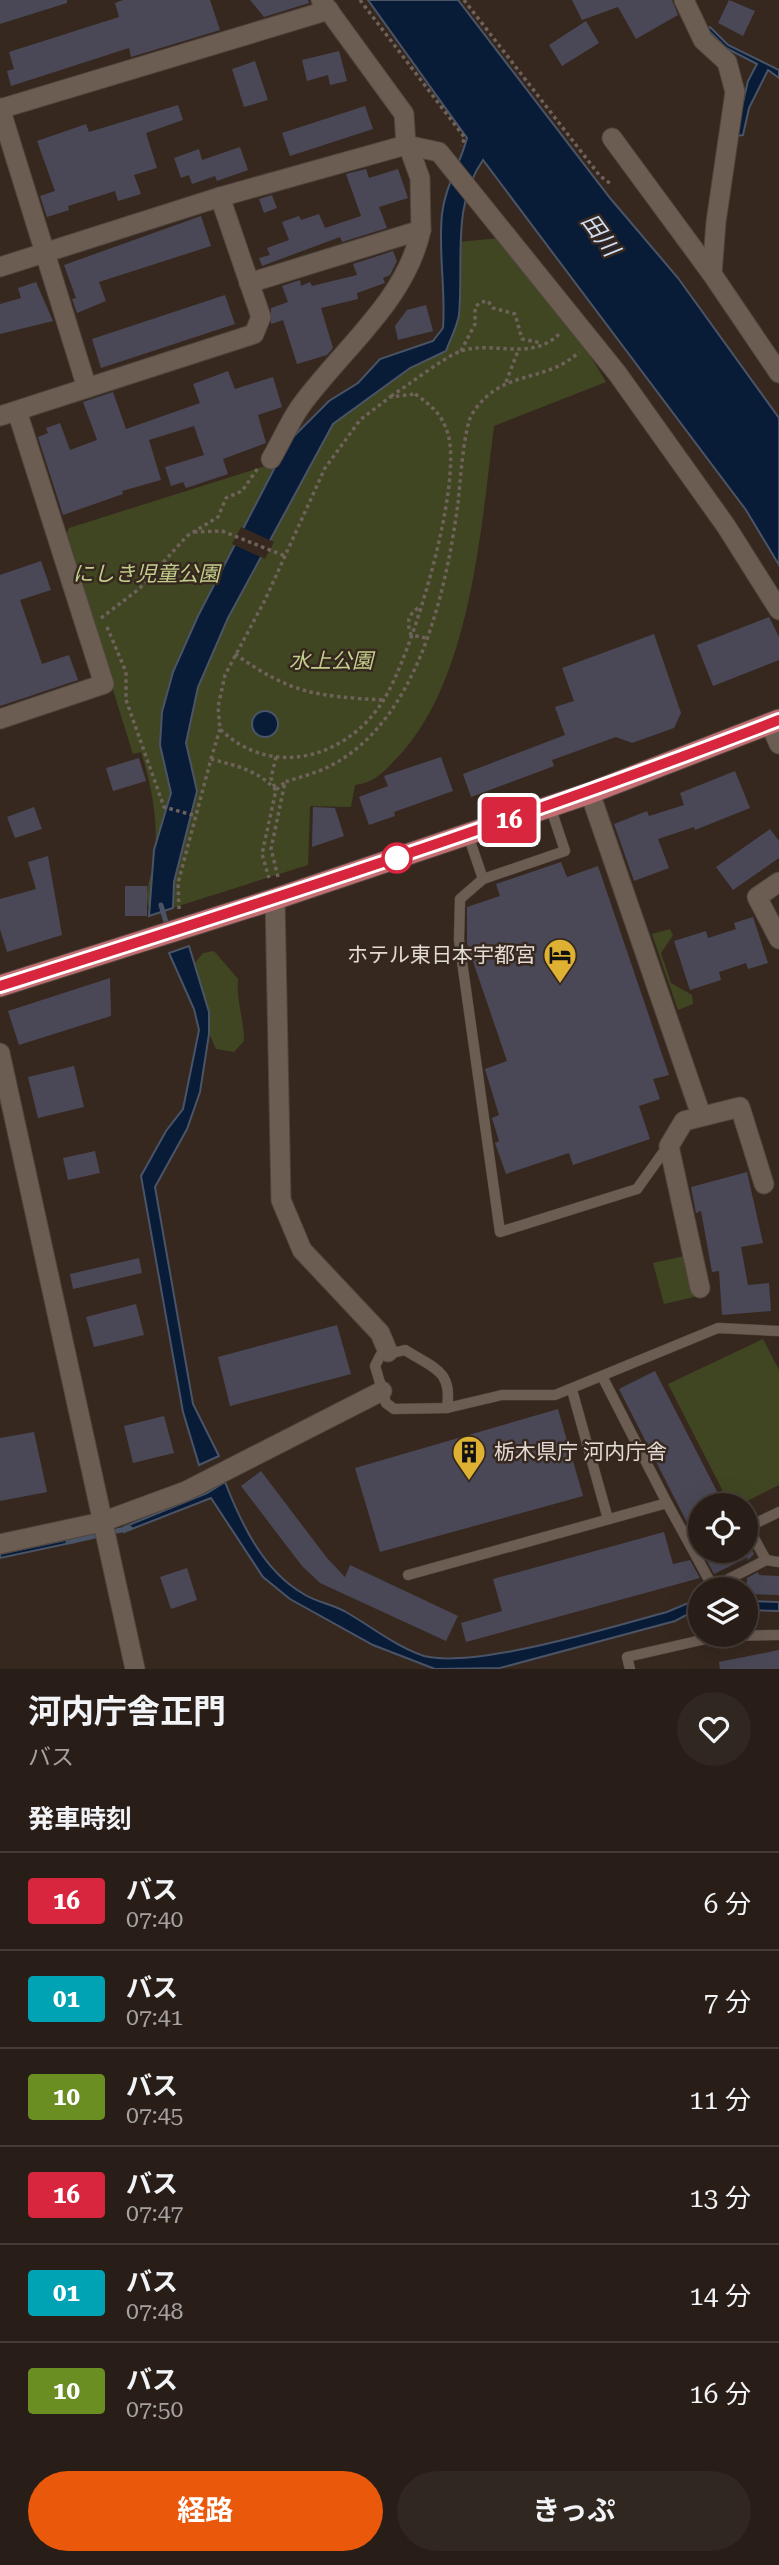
<!DOCTYPE html>
<html lang="ja">
<meta charset="utf-8">
<style>
:root{--surface:#281e17;--page:#302720;--text:#f1f3f6;--muted:#a5a2a1;--line:#443c36;--accent:#ea580c}
body{margin:0;font-family:"Roboto Serif","Noto Sans JP",serif;background:var(--page);color:var(--text);height:100vh;display:flex;flex-direction:column;font-size:26px;white-space:nowrap}
*{box-sizing:border-box;margin:0}
p{font-size:23px;color:var(--muted)}
.icon{flex:none;width:38px;height:38px;fill:none;stroke:currentColor;stroke-width:2;stroke-linecap:round;stroke-linejoin:round}
.map{position:relative;height:1669px;overflow:hidden}
.details{display:flex;flex-direction:column;background:var(--surface);flex:1}
.details>*{flex:none}
.badge{padding:0 14px;border-radius:5px;font-size:24px;line-height:46px}
.tools{position:absolute;left:688px;top:1493px;display:grid;gap:14px}
.tools a{display:grid;place-items:center;width:70px;height:70px;border-radius:50%;background:var(--surface);box-shadow:0 7px 28px #0002,0 0 0 2px var(--line);font-size:35px}
.map>.badge{position:absolute;translate:-50% -50%;box-shadow:0 0 0 4px #fff}
h2{padding:0 28px;font-size:26px;line-height:63px}
.round{display:grid;place-items:center;flex:none;width:74px;height:74px;border-radius:37px;background:var(--page)}
.headline{display:flex;align-items:center;justify-content:space-between;height:119px;padding:0 28px}
h1{font-size:33px;font-weight:700;line-height:52px}
.button{display:flex;gap:14px;margin-top:auto;padding:14px 28px}
.button a{flex:1;height:80px;border-radius:42px;background:var(--accent);color:#fff;font-size:28px;font-weight:700;line-height:80px;text-align:center}
.button a+a{background:var(--page);color:var(--text)}
ul{padding:0;list-style:none}
li{display:flex;align-items:center;gap:21px;height:98px;padding:0 28px;border-top:2px solid var(--line)}
li div{flex:1}
li b{display:block;font-size:26px}
li em{font-style:normal}
li .badge{min-width:77px;font-weight:700;text-align:center}
.map>svg:first-child{display:block}
.green{fill:#404622}
.water{fill:#081b37;stroke:#4a5466;stroke-width:2}
.pier{fill:#36281f}
.lines{fill:none;stroke-linecap:round;stroke-linejoin:round}
.stream{stroke:#4a5466;stroke-width:5}
.building{fill:#4a4857}
.lane-casing{stroke:#50453e;stroke-width:11}
.street-casing{stroke:#50453e;stroke-width:21}
.primary-casing{stroke:#50453e;stroke-width:23}
.path{stroke:#6e625a;stroke-width:3.5;stroke-dasharray:3.5 3.5;stroke-linecap:butt}
.lane{stroke:#6c5d53;stroke-width:10}
.street{stroke:#6c5d53;stroke-width:19}
.primary{stroke:#c46e73;stroke-width:21}
.line-casing{stroke:#fff;stroke-width:16}
.line{stroke:#d7263d;stroke-width:10}
.stop-dot{fill:#fff;stroke:#d7263d;stroke-width:3.5}
.labels{text-anchor:middle;dominant-baseline:central;stroke-width:5;stroke-linejoin:round;paint-order:stroke}
.park-label{font-size:21px;font-style:italic;fill:#c2ce8b;stroke:#36281f}
.poi-label{font-size:21px;fill:#e3dad4;stroke:#36281f;text-anchor:end}
.water-label{font-size:23px;font-style:italic;fill:#cedef5;stroke:#36281f}
</style>
<div class="map">
<svg width="779" height="1669" viewBox="0 0 779 1669">
<rect width="100%" height="100%" fill="#36281f"/>
<g class="green">
<path d="M501,238l84,109 21,35 -112,44c-13,102 -23,254 -96,331 -15,15 -22,25 -43,28l-4,22 -41,-1 -2,59 -155,49c-14,-17 0,-39 2,-58 3,-36 -3,-69 -14,-104l-8,2 -68,-217 4,-9 209,-66 -29,119 84,-157 77,-56 36,-17 13,-33 -1,-76z"/>
<polygon points="670,929 673,935 661,953 671,983 692,995 693,1004 678,1010 652,934"/>
<path d="M214,951l24,28c-2,22 6,39 6,62l-10,11 -18,-3 -8,-18 -14,-67 9,-11z"/>
<polygon points="684,1256 694,1297 664,1304 653,1263"/>
<polygon points="763,1339 779,1370 779,1485 739,1505 730,1505 668,1384"/>
</g>
<g class="water">
<path d="M368,0h90l152,198 68,80 101,140v147l-33,-55 -263,-350c-32,45 -19,104 -24,155 -2,12 -9,25 -13,36l-36,17 -77,56 -105,194 -30,69 -12,56 11,48 -23,91 -1,26 -24,8 5,-66 17,-57 -11,-48 2,-33 11,-40 25,-56 90,-174 41,-41 29,-18 22,-24 53,-18 10,-13c3,-38 -5,-75 -1,-114 3,-28 18,-49 25,-76z"/>
<polygon points="710,27 728,45 779,70 779,78 768,70 749,108 743,135 735,136 748,81 757,64 726,48 707,29"/>
<circle cx="265" cy="724" r="13"/>
<polygon points="189,946 209,1012 209,1034 200,1092 187,1129 155,1187 193,1404 219,1456 199,1465 183,1412 141,1176 166,1131 183,1109 199,1030 194,1009 169,953"/>
<path d="M225,1482c16,41 38,88 77,111 13,9 30,11 44,19 26,15 49,34 78,44 52,13 187,-29 243,-44l33,-14v10l-25,13 -175,47 -65,1 -62,-24 -83,-46 -27,-22 -52,-79 -87,34v-5l83,-34z"/>
<polygon points="75,1538 75,1542 0,1558 0,1554"/>
<polygon points="746,1601 779,1602 779,1611 746,1610"/>
</g>
<polygon class="pier" points="241,527 274,542 265,559 232,544"/>
<g class="lines">
<g class="stream">
<polyline points="161,905 168,929"/>
<polyline points="68,1542 130,1528"/>
</g>
</g>
<g class="building">
<polygon points="0,0 67,0 67,3 0,24"/>
<polygon points="123,0 210,0 220,30 131,57 129,48 11,86 7,71 14,69 9,52 119,17 115,3"/>
<polygon points="250,0 308,0 309,3 264,17"/>
<polygon points="572,0 672,0 678,15 636,39 618,7 582,20"/>
<polygon points="729,0 755,11 743,36 718,23"/>
<polygon points="586,21 599,43 562,66 549,45"/>
<polygon points="339,51 347,81 330,85 328,75 307,81 302,60"/>
<polygon points="255,61 268,100 244,107 232,69"/>
<polygon points="178,105 183,120 146,133 157,168 134,175 141,194 118,201 115,191 68,206 69,210 47,217 40,196 55,191 37,141 86,124 89,132"/>
<polygon points="365,106 373,129 290,156 282,133"/>
<polygon points="240,147 248,170 217,181 215,176 192,184 189,175 181,178 174,158 199,149 202,160"/>
<polygon points="366,169 369,178 398,169 408,198 379,207 387,228 342,242 340,237 262,266 259,258 270,255 267,248 289,240 282,222 299,216 301,220 319,214 325,228 361,216 346,174"/>
<polygon points="272,195 277,208 264,213 259,199"/>
<polygon points="201,216 211,246 99,282 106,301 77,313 72,299 76,298 64,265"/>
<polygon points="393,251 397,261 390,275 383,278 385,283 357,293 358,299 321,308 333,348 327,355 297,364 283,320 271,324 271,308 288,302 282,286 300,280 301,286 310,282 312,286 357,275 353,264"/>
<polygon points="36,282 53,321 0,334 0,304 21,298 18,288"/>
<polygon points="225,295 235,324 101,368 92,339"/>
<polygon points="426,305 433,331 398,340 395,326 407,310"/>
<polygon points="228,371 235,389 273,377 282,407 258,415 266,443 223,459 228,474 186,488 183,482 171,486 165,467 204,455 194,426 149,440 161,480 122,491 123,494 63,515 38,437 48,433 46,428 60,423 70,450 97,440 83,402 113,392 126,429 200,403 193,384"/>
<polygon points="41,561 51,590 20,600 42,664 69,655 78,680 0,706 0,575"/>
<polygon points="769,617 779,637 779,660 713,686 697,645"/>
<polygon points="654,634 681,713 674,728 632,743 616,737 552,760 554,766 471,797 463,774 565,735 555,707 574,701 562,668"/>
<polygon points="441,757 453,791 394,812 395,816 369,825 359,797 388,786 384,776"/>
<polygon points="139,758 146,781 113,791 106,768"/>
<polygon points="735,771 750,808 695,830 694,827 658,839 669,868 634,881 614,824 647,811 649,816 684,805 680,793"/>
<polygon points="34,807 42,829 15,838 7,817"/>
<polygon points="313,807 335,808 344,836 312,847"/>
<polygon points="770,829 779,841 779,858 733,890 716,867"/>
<polygon points="48,856 62,935 7,952 0,929 0,899 36,889 28,862"/>
<polygon points="561,862 567,877 598,866 669,1075 653,1079 660,1099 639,1106 650,1139 573,1165 569,1153 506,1174 495,1143 499,1141 492,1118 499,1115 485,1069 507,1061 467,944 467,907 500,896 496,884"/>
<rect x="125" y="886" width="22" height="30"/>
<polygon points="753,917 768,963 748,969 746,963 719,972 721,980 690,990 674,941 706,931 708,938 736,929 734,923"/>
<polygon points="110,978 111,1016 19,1045 8,1011"/>
<polygon points="74,1066 84,1107 38,1118 28,1077"/>
<polygon points="95,1151 100,1173 68,1180 63,1158"/>
<polygon points="747,1172 763,1243 741,1247 748,1285 769,1283 771,1311 722,1315 719,1271 712,1272 701,1211 696,1213 691,1187"/>
<polygon points="139,1258 142,1273 73,1289 70,1274"/>
<polygon points="136,1304 144,1335 94,1347 86,1317"/>
<polygon points="337,1325 351,1374 230,1406 218,1357"/>
<polygon points="655,1371 724,1505 700,1505 700,1548 619,1389"/>
<polygon points="558,1409 583,1496 380,1552 355,1468"/>
<polygon points="164,1416 174,1453 133,1463 124,1426"/>
<polygon points="34,1432 47,1492 0,1501 0,1438"/>
<polygon points="261,1471 327,1558 345,1577 350,1565 458,1616 446,1641 320,1583 302,1566 241,1486"/>
<polygon points="664,1532 673,1564 690,1560 700,1578 466,1642 461,1623 502,1611 493,1579"/>
<polygon points="701,1550 752,1550 754,1554 747,1561 748,1557 714,1574"/>
<polygon points="187,1568 197,1600 171,1609 160,1577"/>
<polygon points="758,1572 759,1575 779,1576 779,1595 746,1594 747,1578"/>
<polygon points="779,1650 779,1669 720,1669 719,1662"/>
</g>
<g class="lines">
<defs>
<g id="lane">
<polyline points="468,835 483,879 460,899 459,940 500,1232 637,1189 667,1147"/>
<polyline points="483,879 565,851 550,806"/>
<path d="M405,1350c28,18 48,20 42,58l-53,1 -8,-6 -11,-37 5,-10z"/>
<polyline points="603,1378 667,1503"/>
<polyline points="572,1390 608,1519"/>
<polyline points="447,1408 502,1395 555,1395 718,1328 779,1331"/>
<polyline points="766,1560 779,1562"/>
<polyline points="408,1575 667,1503 713,1587 766,1560 748,1527 779,1512"/>
<polyline points="630,1669 627,1657 719,1636 779,1635"/>
</g>
<g id="street">
<polyline points="321,0 404,114 406,145 439,152 617,373 726,526 779,610"/>
<polyline points="684,0 703,40 727,62 735,92 716,222 712,274 779,373"/>
<polyline points="0,108 87,388"/>
<polyline points="0,109 329,10"/>
<polyline points="612,138 712,274"/>
<polyline points="0,267 220,197 406,145"/>
<polyline points="249,283 421,230 420,178 408,145"/>
<polyline points="0,416 254,334 261,317 220,197"/>
<path d="M271,459c10,-17 18,-36 29,-52 41,-57 106,-106 121,-177"/>
<polyline points="0,719 104,684 17,411"/>
<polyline points="770,724 779,744"/>
<polyline points="590,793 701,1115"/>
<polyline points="779,882 757,897 779,939"/>
<polyline points="275,899 281,1200 302,1250 380,1333 388,1352"/>
<polyline points="0,1053 135,1669"/>
<polyline points="700,1288 669,1146 684,1121 740,1107 764,1184"/>
<polyline points="0,1544 102,1522 186,1491 382,1391"/>
</g>
<polyline id="primary" points="0,986 275,899 590,793 779,720"/>
</defs>
<use href="#lane" class="lane-casing"/>
<use href="#street" class="street-casing"/>
<use href="#primary" class="primary-casing"/>
<g class="path">
<polyline points="360,0 465,138 461,146"/>
<polyline points="464,0 600,176 611,184"/>
<polyline points="461,351 475,324 475,307 481,302 488,301 493,308 515,314 522,339 542,343"/>
<polyline points="506,382 518,351"/>
<path d="M415,394c17,12 27,20 33,40 15,52 -36,221 -65,267 -37,58 -112,78 -163,28l-2,-22 7,-32 40,-75 60,-132 35,-48 30,-23z"/>
<path d="M391,396c18,-11 53,-39 70,-45 33,-11 72,12 100,-19"/>
<polyline points="194,532 222,531 285,556"/>
<path d="M418,608c-11,8 -11,15 -7,27l15,3"/>
<polyline points="101,618 139,589 187,536 218,517 226,498 242,491 258,468"/>
<polyline points="107,627 126,672 126,700 164,807 196,816"/>
<path d="M235,654c57,40 80,42 148,46"/>
<polyline points="276,757 271,778 276,790 285,782"/>
<polyline points="211,759 220,729"/>
<path d="M278,877l-7,-28 14,-67c15,-5 32,-9 45,-16 88,-45 116,-174 128,-263 2,-19 6,-76 14,-89 30,-47 72,-29 107,-62"/>
<path d="M179,909l-1,-26 33,-124c26,7 46,11 65,31l-14,64 7,24"/>
</g>
<use href="#lane" class="lane"/>
<use href="#street" class="street"/>
<use href="#primary" class="primary"/>
</g>
<g class="lines">
<defs>
<path id="line" d="M0,986c262,-83 523,-167 779,-266"/>
</defs>
<use href="#line" class="line-casing"/>
<use href="#line" class="line"/>
</g>
<defs>
<symbol id="hotel-pin" viewBox="-11 -11 22 30"><path d="M0 17L-7.5 6A9.5 9.5 0 1 1 7.5 6Z" fill="#deb133" stroke="#36281f"/><path d="M-6-4.5h1.5V1H6V5H4.5V3h-9V5H-6ZM-4 0a1.8 1.8 0 1 1 3.6 0ZM.5 0V-2.5h3Q6-2.5 6 0Z" fill="#111"/></symbol>
<symbol id="building-pin" viewBox="-11 -11 22 30"><path d="M0 17L-7.5 6A9.5 9.5 0 1 1 7.5 6Z" fill="#deb133" stroke="#36281f"/><path d="M-4-6H4V6H1V3H-1V6H-4ZM-2.5-4.3h1.7v1.8h-1.7ZM.8-4.3h1.7v1.8H.8ZM-2.5-1h1.7V.8h-1.7ZM.8-1h1.7V.8H.8Z" fill="#111"/></symbol>
</defs>
<g fill-rule="evenodd">
<use href="#hotel-pin" x="541" y="936" width="38" height="52"/>
<use href="#building-pin" x="450" y="1433" width="38" height="52"/>
</g>
<circle class="stop-dot" cx="397" cy="858" r="14"/>
<g class="labels">
<g class="park-label">
<text x="146" y="574">にしき児童公園</text>
<text x="331" y="661">水上公園</text>
</g>
<g class="poi-label">
<text x="536" y="955">ホテル東日本宇都宮</text>
<text x="494" y="1452" text-anchor="start">栃木県庁 河内庁舎</text>
</g>
<g class="water-label">
<text transform="translate(600 235) rotate(54)">田川</text>
</g>
</g>
</svg>
<div class="tools">
<a><svg class="icon" aria-label="locate" viewBox="0 0 24 24"><circle cx="12" cy="12" r="6"/><path d="M12 2v4M12 18v4M2 12h4M18 12h4"/></svg></a>
<a><svg class="icon" aria-label="layers" viewBox="0 0 24 24"><path d="M12 4l9 5-9 5-9-5zM3 14l9 5 9-5"/></svg></a>
</div>
<b class="badge" style="left:509px;top:820px;background:#d7263d;color:#fff">16</b>
</div>
<section class="details">
<div class="headline"><div><h1>河内庁舎正門</h1><p>バス</p></div><a class="round"><svg class="icon" aria-label="heart" viewBox="0 0 24 24"><path d="M12 20l-8-8c-3-5 5-10 8-4 3-6 11-1 8 4z"/></svg></a></div>
<h2>発車時刻</h2>
<ul>
<li><span class="badge" style="background:#d7263d;color:#fff">16</span><div><b>バス</b><p>07:40</p></div><em>6 分</em></li>
<li><span class="badge" style="background:#00a3b4;color:#fff">01</span><div><b>バス</b><p>07:41</p></div><em>7 分</em></li>
<li><span class="badge" style="background:#6b8e23;color:#fff">10</span><div><b>バス</b><p>07:45</p></div><em>11 分</em></li>
<li><span class="badge" style="background:#d7263d;color:#fff">16</span><div><b>バス</b><p>07:47</p></div><em>13 分</em></li>
<li><span class="badge" style="background:#00a3b4;color:#fff">01</span><div><b>バス</b><p>07:48</p></div><em>14 分</em></li>
<li><span class="badge" style="background:#6b8e23;color:#fff">10</span><div><b>バス</b><p>07:50</p></div><em>16 分</em></li>
</ul>
<div class="button"><a>経路</a><a>きっぷ</a></div>
</section>
